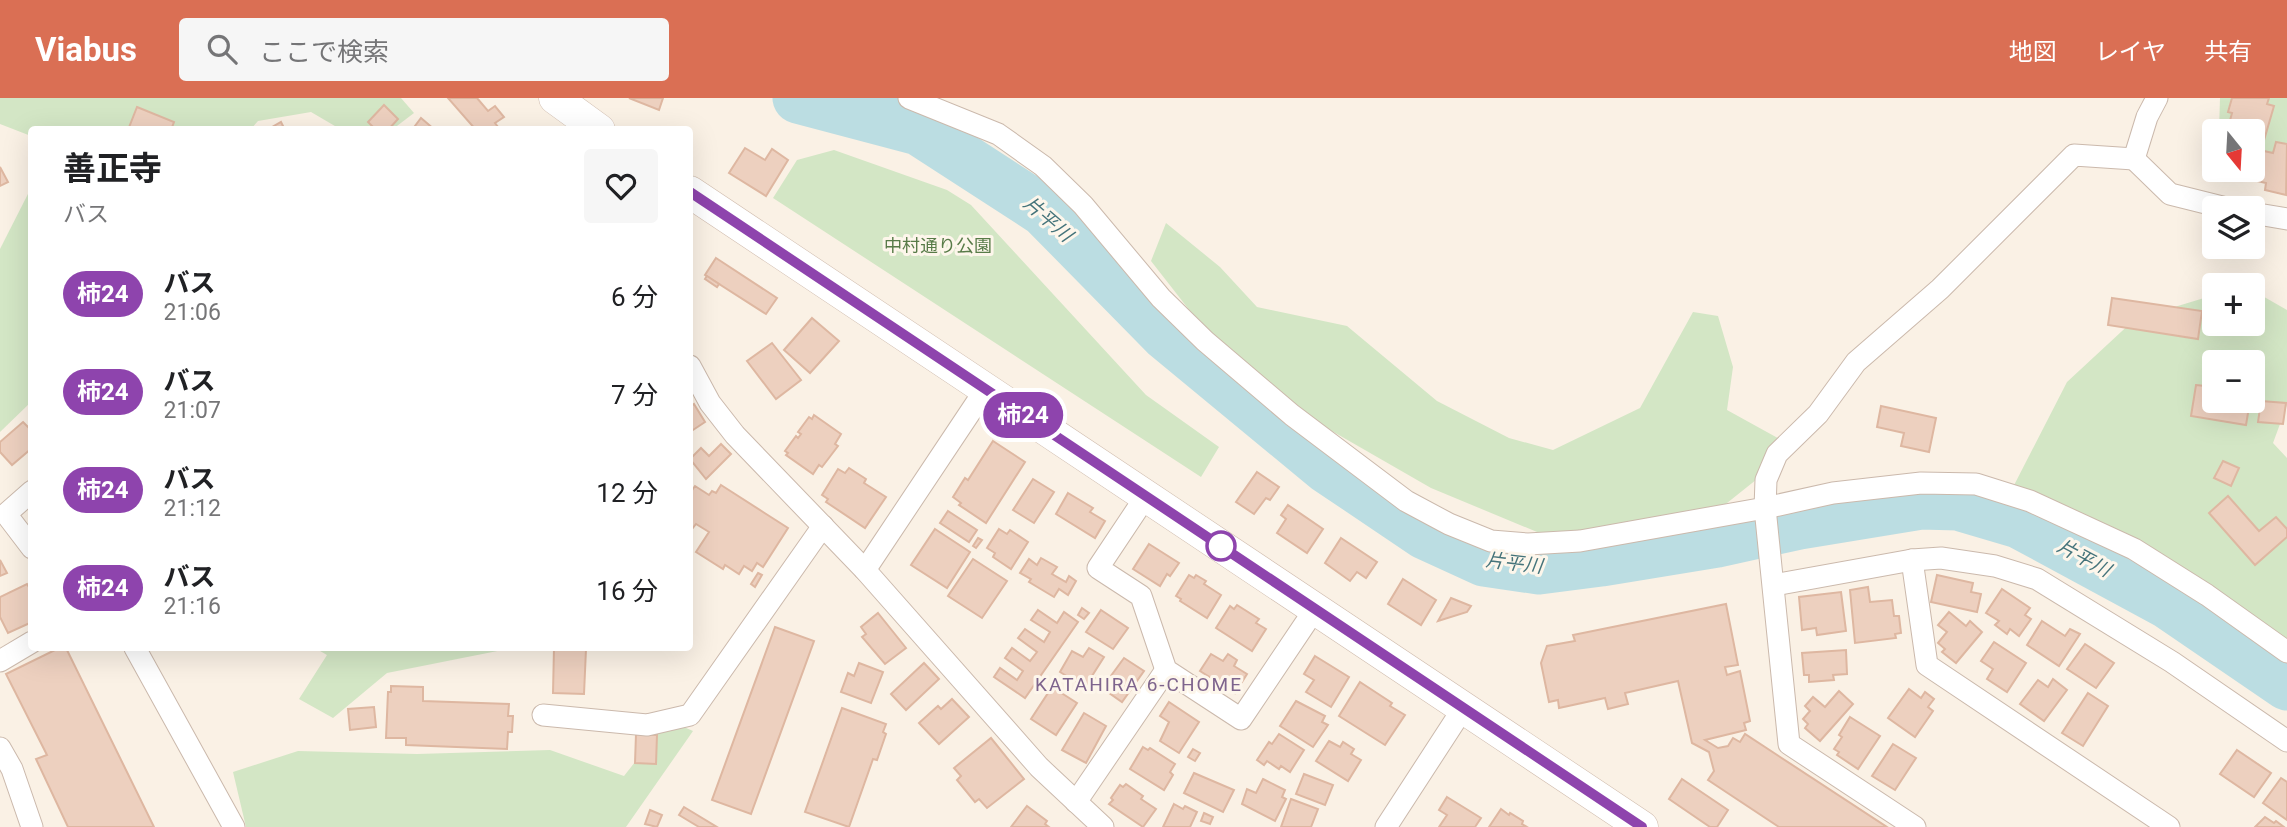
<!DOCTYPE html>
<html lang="ja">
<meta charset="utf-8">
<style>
:root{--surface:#fff;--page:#f6f6f6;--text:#202124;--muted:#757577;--accent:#da6f54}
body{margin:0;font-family:Roboto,"Noto Sans JP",sans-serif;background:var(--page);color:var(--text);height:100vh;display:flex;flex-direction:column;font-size:26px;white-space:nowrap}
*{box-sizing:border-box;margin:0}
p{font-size:23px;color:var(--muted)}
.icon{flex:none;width:38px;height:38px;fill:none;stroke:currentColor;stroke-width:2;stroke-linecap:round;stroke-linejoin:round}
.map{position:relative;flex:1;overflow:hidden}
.sheet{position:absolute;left:28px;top:28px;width:665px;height:525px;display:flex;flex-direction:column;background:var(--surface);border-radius:7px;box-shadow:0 7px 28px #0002}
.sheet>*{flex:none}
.badge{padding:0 14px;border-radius:23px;font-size:24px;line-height:46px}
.needle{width:46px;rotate:162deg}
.buttons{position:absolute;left:2202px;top:21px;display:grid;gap:14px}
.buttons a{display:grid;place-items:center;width:63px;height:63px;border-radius:7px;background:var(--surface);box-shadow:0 7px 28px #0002;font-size:35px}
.map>.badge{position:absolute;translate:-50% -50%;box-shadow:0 0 0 4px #fff}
.round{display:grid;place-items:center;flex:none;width:74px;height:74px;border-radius:7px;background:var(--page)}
.headline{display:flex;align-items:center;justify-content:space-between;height:119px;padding:0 35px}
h1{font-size:33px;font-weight:700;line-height:52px}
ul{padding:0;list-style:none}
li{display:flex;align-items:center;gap:21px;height:98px;padding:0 35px}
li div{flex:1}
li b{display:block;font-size:26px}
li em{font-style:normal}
li .badge{min-width:77px;font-weight:700;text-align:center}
header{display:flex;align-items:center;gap:42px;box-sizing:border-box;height:98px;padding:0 35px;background:var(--accent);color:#fff}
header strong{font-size:33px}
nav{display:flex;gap:38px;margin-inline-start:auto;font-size:24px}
.search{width:490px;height:63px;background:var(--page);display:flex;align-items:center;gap:18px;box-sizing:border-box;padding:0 24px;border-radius:7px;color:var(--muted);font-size:26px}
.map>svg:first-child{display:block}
.green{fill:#d3e6c5;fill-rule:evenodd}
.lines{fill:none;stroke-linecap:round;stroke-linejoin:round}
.river{stroke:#bbdde2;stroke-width:51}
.building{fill:#edd0bf;stroke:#deb7a1;stroke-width:2}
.minor-casing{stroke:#cbb9ac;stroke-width:23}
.secondary-casing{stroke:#cfbbad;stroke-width:33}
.minor{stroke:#fff;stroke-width:21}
.secondary{stroke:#fff;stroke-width:32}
.line-casing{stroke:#fff;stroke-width:16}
.line{stroke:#8e44ad;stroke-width:10}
.stop-dot{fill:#fff;stroke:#8e44ad;stroke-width:3.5}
.labels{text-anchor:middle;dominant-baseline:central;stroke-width:6;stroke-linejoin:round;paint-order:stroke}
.park-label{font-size:18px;fill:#587b48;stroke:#fdf6eb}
.water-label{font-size:19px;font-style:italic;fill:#45747b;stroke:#fdf6eb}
.neighbourhood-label{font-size:19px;letter-spacing:2px;fill:#7e648d;stroke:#fdf6eb}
</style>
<header>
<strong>Viabus</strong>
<div class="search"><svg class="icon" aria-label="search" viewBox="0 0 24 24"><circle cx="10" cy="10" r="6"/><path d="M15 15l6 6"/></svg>ここで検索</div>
<nav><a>地図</a><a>レイヤ</a><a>共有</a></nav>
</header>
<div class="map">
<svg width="2287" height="729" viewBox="0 0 2287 729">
<rect width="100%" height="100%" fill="#faf1e5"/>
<g class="green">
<polygon points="0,0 401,0 414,15 393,31 340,31 311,14 258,23 251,31 32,32 31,38 0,26"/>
<polygon points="2220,0 2287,0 2287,72 2252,57 2252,33 2219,33"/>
<polygon points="834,52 947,92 971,107 1146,297 1219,349 1201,379 773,100 797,62"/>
<polygon points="31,90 31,304 0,334 0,151"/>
<polygon points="1166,125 1220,169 1257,209 1347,228 1437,303 1509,340 1553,352 1640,310 1693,214 1718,218 1733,269 1727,312 1796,350 1722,409 1549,439 1431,390 1311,321 1215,245 1151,163"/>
<path d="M2252,192l35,20v95l-14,38 14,15v193l-94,-71 -184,-85 58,-113 68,-63 79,-24v29h38zM2214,264h38v39h-38z"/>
<polygon points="315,550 513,550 387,575 333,620 299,601 327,557"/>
<polygon points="668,622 693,633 626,729 246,729 233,674 298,653 417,656 550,652 624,678"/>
</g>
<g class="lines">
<polyline class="river" points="798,0 919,32 1044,113 1166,237 1327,370 1425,436 1484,463 1539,471 1601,463 1717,444 1799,426 1921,406 1958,407 2019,425 2167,505 2287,587"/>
</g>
<g class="building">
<polygon points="448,0 477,0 488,13 495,8 504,19 495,25 498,29 495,32 476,32"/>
<polygon points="629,0 663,0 659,12"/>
<polygon points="2232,0 2269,0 2267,6 2274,8 2260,56 2252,54 2252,33 2223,33 2225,29 2228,30 2232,15 2228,14"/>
<polygon points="384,7 398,21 388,32 376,32 368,24"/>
<polygon points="137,9 174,24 171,32 128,32"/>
<polygon points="421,20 435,32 412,32"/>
<polygon points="281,24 285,32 267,32"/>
<polygon points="2276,44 2287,46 2286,97 2265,92 2266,85 2257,83 2264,53 2273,55"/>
<polygon points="745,50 765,62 772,51 788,62 766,98 729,75"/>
<polygon points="0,69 8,84 0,88"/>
<polygon points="716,160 777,200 766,216 705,177"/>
<polygon points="707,178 719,186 717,189 705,181"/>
<polygon points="2112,200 2202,213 2198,241 2108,227"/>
<polygon points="812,220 839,243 810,275 784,252"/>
<polygon points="772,245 801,282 776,301 747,263"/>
<polygon points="2196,287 2214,289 2214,303 2250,303 2246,327 2191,318"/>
<polygon points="2261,303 2286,305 2283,326 2258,324"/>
<polygon points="694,306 705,324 690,334 690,309"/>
<polygon points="1881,308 1936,320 1929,354 1901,348 1904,335 1877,329"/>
<polygon points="814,317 841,336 835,346 838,348 822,369 819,367 813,376 786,357 788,355 785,353 796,338 798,340 801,336 798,334 809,319 812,321"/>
<polygon points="23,324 32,333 32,350 12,367 0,354 0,344"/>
<polygon points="993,343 1025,364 986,425 959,407 961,405 953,399 965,380 968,382"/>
<polygon points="721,346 731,356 706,381 690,361 701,350 709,358"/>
<polygon points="2223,363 2239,370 2231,388 2214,380"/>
<polygon points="849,370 866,381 864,385 886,399 865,430 826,404 828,401 822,397 838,371 845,375"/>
<polygon points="1257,374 1279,389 1270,402 1266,400 1254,416 1236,404"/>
<polygon points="1033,381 1054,394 1034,425 1013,412"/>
<polygon points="721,387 788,430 763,469 757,465 752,473 744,468 739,476 725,467 723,471 696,454 709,434 696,426 692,431 690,429 690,395 695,388 709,397 712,393 716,395"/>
<polygon points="1068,395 1093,410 1090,414 1105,423 1095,440 1056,416"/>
<polygon points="2228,398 2259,433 2276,419 2287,431 2287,439 2255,467 2209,415"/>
<polygon points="1288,407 1323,431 1307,455 1277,435 1286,421 1281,417"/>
<polygon points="948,413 977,432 969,444 940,425"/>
<polygon points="935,431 970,454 947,490 911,467"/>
<polygon points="999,431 1007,436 1010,432 1028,444 1011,471 993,459 995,455 987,450"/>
<polygon points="978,440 982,442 976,450 973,448"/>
<polygon points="1341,440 1377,464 1366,480 1357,474 1350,483 1325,465"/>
<polygon points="1149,446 1179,465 1170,478 1167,476 1160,488 1133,471"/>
<polygon points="1041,460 1057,469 1052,476 1066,484 1069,478 1076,483 1068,497 1059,491 1054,499 1029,484 1031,481 1020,475 1029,461 1037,467"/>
<polygon points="973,461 1007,483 982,520 948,498"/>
<polygon points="0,462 7,475 0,478"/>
<polygon points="758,475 762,477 755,489 751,486"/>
<polygon points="1189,477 1194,480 1196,477 1206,483 1204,486 1221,497 1207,520 1180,503 1181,501 1176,498"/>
<polygon points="1937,477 1973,485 1971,494 1981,496 1977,514 1931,504"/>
<polygon points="1403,481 1436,502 1421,527 1388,506"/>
<polygon points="27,486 32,494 32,524 8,535 0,519 0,499"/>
<polygon points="1868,489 1870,504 1892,502 1894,518 1899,518 1901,535 1895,536 1896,540 1855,545 1850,492"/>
<polygon points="2002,491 2030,510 2025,517 2031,521 2019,538 2010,531 2007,536 1995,527 1999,523 1986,515"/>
<polygon points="1841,494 1846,533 1817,537 1816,530 1802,532 1799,499"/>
<polygon points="1451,500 1471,508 1467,514 1438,523"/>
<polygon points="1726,506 1738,567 1725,569 1727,577 1740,573 1750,623 1744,625 1746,632 1705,642 1718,650 1728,648 1733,640 1740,644 1745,636 1887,729 1779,729 1708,682 1714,673 1709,654 1692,645 1678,583 1625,595 1628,606 1608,611 1605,600 1559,610 1558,602 1549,604 1541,565 1547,548 1575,543 1573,537"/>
<polygon points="1237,507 1259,521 1256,525 1266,531 1252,553 1216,530 1230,508 1234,511"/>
<polygon points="1082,510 1089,515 1084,521 1078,517"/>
<polygon points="1038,512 1057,525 1064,514 1078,524 1025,600 994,579 1000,570 1017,582 1023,573 1005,560 1012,550 1030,563 1037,554 1018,540 1025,531 1044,544 1050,534 1031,522"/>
<polygon points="1101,512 1128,530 1113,551 1086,534"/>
<polygon points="1949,514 1966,528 1970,523 1982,534 1956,565 1942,554 1945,551 1938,545 1947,534 1938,527"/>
<polygon points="878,515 906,550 885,566 862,539 866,536 861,529"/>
<polygon points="2042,523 2065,538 2070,531 2080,536 2059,568 2027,547"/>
<polygon points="775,529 814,543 751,716 712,702"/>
<polygon points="1994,544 2026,565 2007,594 1987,581 1993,571 1981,563"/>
<polygon points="2085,546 2114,565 2096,590 2067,571"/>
<polygon points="59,550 66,550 154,729 68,729 36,661 47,657 6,576"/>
<polygon points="554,550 586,551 584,596 553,595"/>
<polygon points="1089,550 1104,559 1092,578 1095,580 1088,591 1060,574 1072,553 1083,559"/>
<polygon points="1846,552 1847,576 1833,577 1834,582 1809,584 1809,577 1804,577 1802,555"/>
<polygon points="1211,556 1223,563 1228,556 1237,562 1234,568 1247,576 1235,595 1200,573"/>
<polygon points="1315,558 1349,579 1331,609 1306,594 1314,582 1304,576"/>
<polygon points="1124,560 1144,573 1122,604 1102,590"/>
<polygon points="859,565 883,574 871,605 841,594 848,575 854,578"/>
<polygon points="924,565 939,581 906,612 891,596"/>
<polygon points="2053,581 2067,592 2044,623 2020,606 2038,582 2048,589"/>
<polygon points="1360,584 1392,605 1390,608 1405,617 1385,647 1339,618"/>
<polygon points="391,588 423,589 423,603 509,606 508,618 513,618 512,634 508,634 507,651 406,647 406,640 386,640 388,594 391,594"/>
<polygon points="1052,589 1077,605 1056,637 1031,621"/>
<polygon points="1909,591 1921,600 1925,594 1934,601 1928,609 1933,613 1915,639 1888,620"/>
<polygon points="1839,593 1853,606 1820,643 1805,630 1808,626 1803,621 1810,613 1805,608 1813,599 1825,609"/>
<polygon points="2088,595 2108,608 2083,648 2062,635"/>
<polygon points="952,601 969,619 939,646 919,625 938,608 941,611"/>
<polygon points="1296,603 1325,618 1322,624 1328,627 1313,649 1280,628"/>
<polygon points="1169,604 1199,624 1179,655 1160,643 1169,624 1160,618"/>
<polygon points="374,609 376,629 350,632 348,611"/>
<polygon points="842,610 886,626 883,634 886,636 877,662 873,661 849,729 805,714"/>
<polygon points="1084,615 1106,628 1086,665 1062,652"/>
<polygon points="1850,619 1880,638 1858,671 1837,657 1839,654 1834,651 1842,639 1839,637"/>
<polygon points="636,636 657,637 656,666 635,665"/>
<polygon points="1279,636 1304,652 1290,674 1281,668 1279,671 1267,663 1264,667 1257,662 1269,644 1272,646"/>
<polygon points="991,640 1024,681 987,710 979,701 975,704 957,682 961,678 954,670"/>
<polygon points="1329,643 1340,649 1343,644 1354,651 1351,656 1361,662 1348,683 1316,663"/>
<polygon points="1893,646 1916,660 1895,692 1872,678"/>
<polygon points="1143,649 1148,652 1150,650 1175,666 1170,674 1173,677 1164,692 1130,671"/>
<polygon points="1193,651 1200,655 1195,663 1188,659"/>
<polygon points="2237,652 2271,675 2254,699 2220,676"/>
<polygon points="1194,675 1234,692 1223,714 1184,695"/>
<polygon points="1304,676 1333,687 1325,707 1296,696"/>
<polygon points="2281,680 2287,684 2287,722 2263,705"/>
<polygon points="1263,681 1285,692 1282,699 1286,701 1275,723 1242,706 1247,691 1256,695"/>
<polygon points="1682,681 1728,712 1717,729 1710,729 1669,701"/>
<polygon points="1126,686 1143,698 1141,701 1156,711 1143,729 1109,706 1113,702 1111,700 1120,687 1123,689"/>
<polygon points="1447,699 1481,720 1475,729 1439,729 1447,717 1439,712"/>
<polygon points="1291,701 1318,711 1311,729 1281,729"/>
<polygon points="1174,706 1183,711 1185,708 1197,714 1190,729 1163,729"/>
<polygon points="1027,708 1047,723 1045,726 1049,729 1011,729"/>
<polygon points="684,709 717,729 699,729 679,717"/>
<polygon points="1501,711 1509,717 1510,715 1523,723 1522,726 1527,729 1489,729"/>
<polygon points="650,712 662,717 657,729 645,726"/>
<polygon points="1204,715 1213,719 1210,726 1201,723"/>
<polygon points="2265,719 2274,725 2276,723 2284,729 2255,729"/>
</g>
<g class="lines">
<defs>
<g id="minor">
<polyline points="909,0 998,36 1043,68 1083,107 1161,200 1205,243 1292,317 1406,403 1449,426 1491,443 1528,446 1580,443 1765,410 1833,395 1921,385 1976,386 2030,403 2134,451 2207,497 2287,554"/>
<polyline points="2157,0 2147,19 2134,61 2170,96 2226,110"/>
<polyline points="2252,115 2287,121"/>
<polyline points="690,268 710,305 735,337 865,472 1039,669 1103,729"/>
<polyline points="32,393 6,416 32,450"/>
<polyline points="1146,398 1098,470 1141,498 1166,572 1241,621 1315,511"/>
<polyline points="1912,462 1927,567 2169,729"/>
<polyline points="865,472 985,292"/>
<polyline points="1774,487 1912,462 1941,460 1995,468 2037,481 2172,564 2287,643"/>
<polyline points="135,550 234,729"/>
<polyline points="0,563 32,544"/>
<polyline points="543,617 647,627 690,617 823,428"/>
<polyline points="0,650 12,671 32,729"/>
<polyline points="1076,704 1166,572"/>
<polyline points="1386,729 1464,609"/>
<polyline points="1915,729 1789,646 1765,410 1766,382 1777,356 1818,316 1856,264 1940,191 2074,57 2134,61"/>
</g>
<g id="secondary">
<polyline points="555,0 599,32"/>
<polyline points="690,94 1642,729"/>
</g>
</defs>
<use href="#minor" class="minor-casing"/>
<use href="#secondary" class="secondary-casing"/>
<use href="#minor" class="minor"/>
<use href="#secondary" class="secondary"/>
</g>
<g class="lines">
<defs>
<polyline id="line" points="690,94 1642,729"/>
</defs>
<use href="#line" class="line-casing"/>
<use href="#line" class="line"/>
</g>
<circle class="stop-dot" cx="1221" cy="448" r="14"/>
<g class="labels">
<g class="park-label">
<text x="938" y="147">中村通り公園</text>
</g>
<g class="water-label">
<text transform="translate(1048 121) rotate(41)">片平川</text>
<text transform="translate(2084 460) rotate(28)">片平川</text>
<text transform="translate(1514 465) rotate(7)">片平川</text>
</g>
<g class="neighbourhood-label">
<text x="1139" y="586">KATAHIRA 6-CHOME</text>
</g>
</g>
</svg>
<div class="buttons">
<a><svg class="needle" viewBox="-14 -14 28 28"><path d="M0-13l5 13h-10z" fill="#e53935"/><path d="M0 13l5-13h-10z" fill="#757577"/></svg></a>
<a><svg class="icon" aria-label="layers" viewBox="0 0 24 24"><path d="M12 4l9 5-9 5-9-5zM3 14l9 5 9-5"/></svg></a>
<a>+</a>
<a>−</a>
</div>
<b class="badge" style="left:1023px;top:317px;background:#8e44ad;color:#fff">柿24</b>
<section class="sheet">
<div class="headline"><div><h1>善正寺</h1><p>バス</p></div><a class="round"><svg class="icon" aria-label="heart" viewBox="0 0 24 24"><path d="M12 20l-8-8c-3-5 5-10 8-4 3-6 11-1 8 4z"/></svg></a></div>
<ul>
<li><span class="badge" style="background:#8e44ad;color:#fff">柿24</span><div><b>バス</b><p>21:06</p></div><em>6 分</em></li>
<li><span class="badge" style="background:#8e44ad;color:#fff">柿24</span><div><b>バス</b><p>21:07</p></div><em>7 分</em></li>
<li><span class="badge" style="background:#8e44ad;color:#fff">柿24</span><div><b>バス</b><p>21:12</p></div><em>12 分</em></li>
<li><span class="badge" style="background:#8e44ad;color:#fff">柿24</span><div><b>バス</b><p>21:16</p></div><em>16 分</em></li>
</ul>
</section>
</div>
